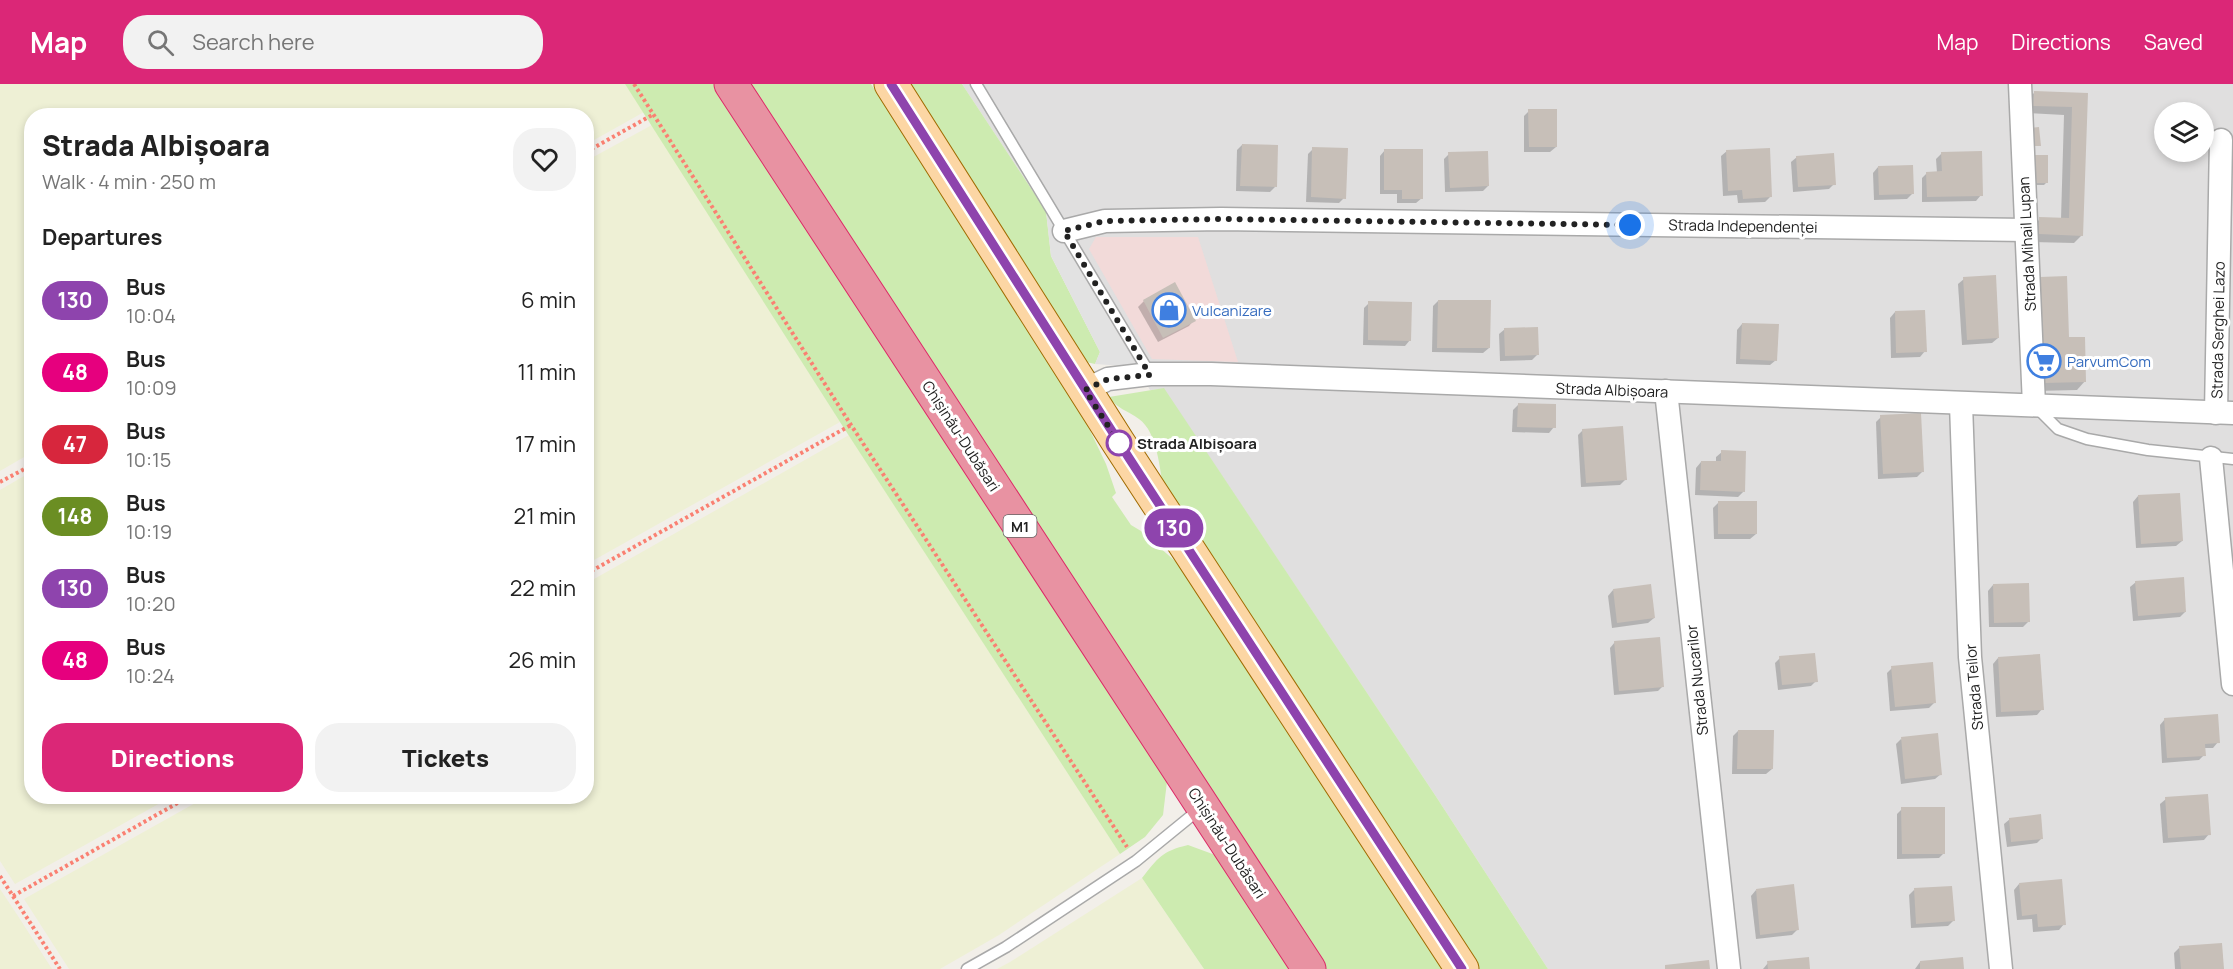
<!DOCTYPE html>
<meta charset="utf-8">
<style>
:root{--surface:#fff;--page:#f2f2f2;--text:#222;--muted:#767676;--accent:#db2777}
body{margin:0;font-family:Manrope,sans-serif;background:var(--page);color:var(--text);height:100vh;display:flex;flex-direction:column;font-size:22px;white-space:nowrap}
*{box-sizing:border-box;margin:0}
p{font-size:20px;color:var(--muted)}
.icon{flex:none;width:33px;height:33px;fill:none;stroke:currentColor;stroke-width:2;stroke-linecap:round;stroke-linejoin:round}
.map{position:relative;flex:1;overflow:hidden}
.details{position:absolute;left:24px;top:24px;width:570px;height:696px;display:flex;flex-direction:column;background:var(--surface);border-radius:24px;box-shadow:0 3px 9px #0003}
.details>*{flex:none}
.badge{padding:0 12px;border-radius:20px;font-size:21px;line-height:39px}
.controls{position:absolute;left:2154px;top:18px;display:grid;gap:12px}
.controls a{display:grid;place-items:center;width:60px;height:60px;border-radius:50%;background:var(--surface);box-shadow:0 3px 9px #0003;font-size:30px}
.you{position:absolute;width:30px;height:30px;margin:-15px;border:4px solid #fff;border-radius:50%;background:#1a73e8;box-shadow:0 0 0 9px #1a73e833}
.map>.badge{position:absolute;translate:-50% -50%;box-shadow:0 0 0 3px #fff}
h2{padding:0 18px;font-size:22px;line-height:54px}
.round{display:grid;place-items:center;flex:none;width:63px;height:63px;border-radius:24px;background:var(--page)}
.summary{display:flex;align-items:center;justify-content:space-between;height:102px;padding:0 18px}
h1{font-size:28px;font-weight:800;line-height:45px}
.cta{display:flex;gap:12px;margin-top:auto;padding:12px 18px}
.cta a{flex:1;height:69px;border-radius:24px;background:var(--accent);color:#fff;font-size:24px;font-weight:800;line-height:69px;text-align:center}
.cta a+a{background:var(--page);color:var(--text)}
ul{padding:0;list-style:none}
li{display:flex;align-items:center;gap:18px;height:72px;padding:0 18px}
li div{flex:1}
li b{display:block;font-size:22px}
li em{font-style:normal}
li .badge{min-width:66px;font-weight:700;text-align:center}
header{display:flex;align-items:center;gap:36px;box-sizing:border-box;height:84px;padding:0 30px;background:var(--accent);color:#fff}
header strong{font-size:28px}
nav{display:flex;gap:33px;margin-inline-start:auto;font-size:21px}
.search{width:420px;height:54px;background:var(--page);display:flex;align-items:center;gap:15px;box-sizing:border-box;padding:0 21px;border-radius:24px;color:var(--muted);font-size:22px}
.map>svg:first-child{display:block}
.residential{fill:#e0dfdf;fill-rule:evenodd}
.commercial{fill:#f2dad9}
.farmland{fill:#eef0d5}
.grass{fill:#cdebb0}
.parking{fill:#e2e2e2}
.shadow{fill:#0003}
.building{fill:#c7bfb8}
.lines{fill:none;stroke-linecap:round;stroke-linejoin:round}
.lane-casing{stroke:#a9a9a9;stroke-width:13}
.street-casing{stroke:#a9a9a9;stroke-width:25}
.primary-casing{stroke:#a06b00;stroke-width:35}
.highway-casing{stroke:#dc2a67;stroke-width:35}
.path{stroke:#fa8072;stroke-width:4;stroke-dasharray:3 3;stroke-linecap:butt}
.lane{stroke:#fff;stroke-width:10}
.street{stroke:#fff;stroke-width:22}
.primary{stroke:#fcd6a4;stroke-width:33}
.highway{stroke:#e892a2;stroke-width:33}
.line-casing{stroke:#fff;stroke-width:14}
.line{stroke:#8e44ad;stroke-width:9}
.walk{stroke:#222;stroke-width:6;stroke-dasharray:0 10.8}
.stop-dot{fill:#fff;stroke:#8e44ad;stroke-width:3}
.labels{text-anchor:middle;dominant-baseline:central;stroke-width:6;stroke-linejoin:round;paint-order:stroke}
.shield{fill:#fff;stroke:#646464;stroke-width:1.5}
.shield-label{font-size:14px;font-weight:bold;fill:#222}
.street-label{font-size:15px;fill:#222;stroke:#fff}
.shop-label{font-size:15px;fill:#366cbe;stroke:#fff;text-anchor:start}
.stop-label{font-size:15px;font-weight:bold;fill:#222;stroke:#fff;text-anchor:start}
</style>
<header>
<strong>Map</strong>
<div class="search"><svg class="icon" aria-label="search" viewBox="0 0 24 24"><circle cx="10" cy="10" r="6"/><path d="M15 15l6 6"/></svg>Search here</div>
<nav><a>Map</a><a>Directions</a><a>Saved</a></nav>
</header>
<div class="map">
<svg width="2233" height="885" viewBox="0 0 2233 885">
<rect width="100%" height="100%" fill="#f2efe9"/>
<path class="residential" d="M962,0h1271v885h-685l-113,-174 -271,-406 -14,1 -104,-179zM2164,28h40v40h-40z"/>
<polygon class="commercial" points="1096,153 1198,153 1238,278 1152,275 1089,165"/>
<g class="farmland">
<polygon points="0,0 625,0 644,28 587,60 586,32 32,32 31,369 0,387"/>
<polygon points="652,41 840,338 587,480 586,77"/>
<polygon points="849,351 1120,770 999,851 940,885 69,885 24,815 206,713 586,712 587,499"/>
<polygon points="31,388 32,712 171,713 15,800 0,777 0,406"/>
<polygon points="1142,794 1204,885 997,885 1010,878"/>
<polygon points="0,805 16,829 52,885 0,885"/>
</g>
<g class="grass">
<polygon points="625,0 718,0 1168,689 1163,731 1145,753 1120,770 840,338"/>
<polygon points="746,0 871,0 1085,336 1106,380 1116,409 1112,413 1131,441 1141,447 1192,492 1451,885 1323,885"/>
<polygon points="899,0 962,0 1046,127 1051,172 1100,268 1095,280 1082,277"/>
<path d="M1164,304l271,407 113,174h-74l-310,-479c-5,-22 -6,-57 -25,-71 -12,-9 -22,-10 -30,-22z"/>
<path d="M1188,761l30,11 76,113h-90l-62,-91c16,-20 20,-27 46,-33z"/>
</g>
<polygon class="parking" points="1046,127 1137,283 1095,280 1100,268 1051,172"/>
<g class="shadow">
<polygon points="2034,9 2086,10 2082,151 2074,159 2031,158 2032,143 2040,135 2061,135 2064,31 2026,29 2026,17"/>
<polygon points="1529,27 1556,63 1550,68 1524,68 1524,32"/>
<polygon points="1242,61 1275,103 1270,108 1236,107 1237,66"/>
<polygon points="1313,65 1344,114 1339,119 1306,118 1308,70"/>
<polygon points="1385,66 1422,114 1416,119 1397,119 1397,110 1380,110 1380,72"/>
<polygon points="1727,67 1770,113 1765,118 1738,119 1737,111 1723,112 1721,72"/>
<polygon points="1942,69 1981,111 1976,117 1922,118 1922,94 1927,89 1937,89 1936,75"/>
<polygon points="1449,70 1488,102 1483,107 1445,108 1444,75"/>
<polygon points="1797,73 1834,100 1829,105 1793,108 1791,78"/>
<polygon points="2032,75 2046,99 2044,101 2032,101"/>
<polygon points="1878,83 1912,110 1907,115 1874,116 1873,89"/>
<polygon points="2041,194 2085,297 2077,306 2036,307 2033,202"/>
<polygon points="1964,195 1998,254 1992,259 1962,261 1958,200"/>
<polygon points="1144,217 1194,236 1189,242 1158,258 1138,223"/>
<polygon points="1438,217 1489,264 1483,269 1432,268 1433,222"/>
<polygon points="1369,219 1410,256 1405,262 1363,261 1364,224"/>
<polygon points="1895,228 1925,267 1920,273 1891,274 1890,234"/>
<polygon points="1742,240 1776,276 1770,281 1736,280 1737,246"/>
<polygon points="1505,245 1537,271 1532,276 1500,277 1499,250"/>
<polygon points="1518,321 1554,343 1549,349 1512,348 1513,326"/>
<polygon points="1881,333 1922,388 1917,393 1878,395 1876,338"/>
<polygon points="1583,346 1625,396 1620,401 1581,403 1578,351"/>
<polygon points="1722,368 1744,407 1738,413 1695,411 1696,384 1701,378 1716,379 1716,373"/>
<polygon points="2138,412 2182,457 2176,462 2136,464 2133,418"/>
<polygon points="1719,418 1756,450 1750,455 1714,455 1713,424"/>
<polygon points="2136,498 2185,528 2180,533 2133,537 2130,503"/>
<polygon points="1993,501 2029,537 2023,543 1989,543 1988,507"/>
<polygon points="1613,506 1654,534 1648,539 1612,544 1608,512"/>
<polygon points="1615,558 1663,602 1658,607 1614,611 1610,564"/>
<polygon points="1780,574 1816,597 1811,602 1778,606 1775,579"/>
<polygon points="1998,574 2042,625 2037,631 1996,633 1993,580"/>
<polygon points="1892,584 1935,618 1929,624 1890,627 1887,589"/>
<polygon points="2165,635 2218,658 2213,664 2203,664 2204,671 2199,676 2162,679 2160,641"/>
<polygon points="1738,647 1772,685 1766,690 1732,690 1733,652"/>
<polygon points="1901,655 1941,690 1935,695 1901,700 1896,660"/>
<polygon points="2166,715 2209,750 2204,756 2163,759 2160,720"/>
<polygon points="1902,725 1944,769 1939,774 1897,775 1897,730"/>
<polygon points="2010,735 2042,754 2037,759 2007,763 2004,740"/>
<polygon points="2019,800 2064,840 2059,846 2033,848 2032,835 2017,836 2014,806"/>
<polygon points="1756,806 1797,846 1792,851 1756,855 1751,812"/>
<polygon points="1914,806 1953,837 1948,842 1911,844 1909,811"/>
<polygon points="2179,864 2223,885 2175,885 2174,869"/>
<polygon points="1920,878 1962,885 1915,885"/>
<polygon points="1768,879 1809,885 1763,885"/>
</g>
<g class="building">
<polygon points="2034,7 2088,9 2083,152 2039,150 2039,133 2069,134 2072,23 2033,22"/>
<polygon points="1528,25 1557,25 1557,63 1529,63"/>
<polygon points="2039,43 2041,62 2031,62 2030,44"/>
<polygon points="1242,60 1278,61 1277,103 1240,102"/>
<polygon points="1312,63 1348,64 1346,115 1311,113"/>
<polygon points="1770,64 1772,113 1743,115 1742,106 1728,107 1726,66"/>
<polygon points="1384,65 1423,65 1423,115 1402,115 1402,106 1384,106"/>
<polygon points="1488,67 1489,102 1450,104 1448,68"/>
<polygon points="1982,67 1983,112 1927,113 1926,88 1942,87 1941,68"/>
<polygon points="1834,69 1836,101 1798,103 1796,72"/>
<polygon points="2033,71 2048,71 2048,99 2034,99"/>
<polygon points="1913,81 1914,110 1879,111 1878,82"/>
<polygon points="1996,191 1999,254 1967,256 1963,193"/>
<polygon points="2067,192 2069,253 2085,253 2086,298 2044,299 2040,193"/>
<polygon points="1175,198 1196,237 1163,254 1143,216"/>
<polygon points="1438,216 1491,216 1490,264 1437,264"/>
<polygon points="1368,217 1412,218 1411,257 1368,256"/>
<polygon points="1925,226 1927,268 1896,269 1895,227"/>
<polygon points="1742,239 1779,240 1777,277 1740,275"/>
<polygon points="1538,243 1539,271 1505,272 1504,244"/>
<polygon points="1518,319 1556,320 1556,344 1517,343"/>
<polygon points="1921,329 1924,388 1883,390 1880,331"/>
<polygon points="1623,342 1627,396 1586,399 1582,345"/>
<polygon points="1721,366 1746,367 1745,408 1700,406 1701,377 1721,377"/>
<polygon points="2180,409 2183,457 2141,460 2138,411"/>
<rect x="1718" y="417" width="39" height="33"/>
<polygon points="2184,493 2186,528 2138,532 2135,497"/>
<polygon points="2029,499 2030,538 1994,539 1993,500"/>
<polygon points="1651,500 1655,534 1617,539 1613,505"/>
<polygon points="1660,553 1664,603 1619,607 1614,557"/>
<polygon points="1815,569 1818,598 1782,601 1779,572"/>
<polygon points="2040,570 2044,626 2001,628 1998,573"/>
<polygon points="1933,578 1936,619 1895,623 1891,582"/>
<polygon points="2218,630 2220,659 2205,660 2206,672 2167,674 2164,634"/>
<polygon points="1738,646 1774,646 1773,685 1737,685"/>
<polygon points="1938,649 1942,691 1905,695 1901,653"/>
<polygon points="2208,710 2211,751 2168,754 2165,713"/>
<polygon points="1901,723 1945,723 1945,770 1902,770"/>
<polygon points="2041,730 2043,755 2011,758 2009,734"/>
<polygon points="2062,795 2066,841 2038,843 2037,830 2022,832 2019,799"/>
<polygon points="1794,800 1799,846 1760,851 1756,805"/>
<polygon points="1952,802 1955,837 1916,840 1914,804"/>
<polygon points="2222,859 2224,885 2181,885 2179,862"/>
<polygon points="1809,873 1810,885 1768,885 1767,877"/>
<polygon points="1963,873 1964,885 1920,885 1920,877"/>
<polygon points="1709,876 1710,885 1665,885 1665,881"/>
</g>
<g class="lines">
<defs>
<g id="lane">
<polyline points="976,0 1150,290"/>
<polyline points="2038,325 2058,345 2087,355 2148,366 2233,375"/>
<polyline points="967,885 1006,863 1136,777 1201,724"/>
</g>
<g id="street">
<polyline points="2020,0 2034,321"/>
<polyline points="1064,147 1105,137 1221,135 2026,146"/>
<polyline points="1085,306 1108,295 1150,290 1211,290 2233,329"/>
<polyline points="1666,307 1729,885"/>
<polyline points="1961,320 1970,573 2001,885"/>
<polyline points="2216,329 2221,56"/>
<polyline points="2211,374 2233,600"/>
</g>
<polyline id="primary" points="891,0 1118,358 1462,885"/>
<polyline id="highway" points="731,0 1309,885"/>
</defs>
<use href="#lane" class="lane-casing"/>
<use href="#street" class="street-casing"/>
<use href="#primary" class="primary-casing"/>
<use href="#highway" class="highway-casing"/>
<g class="path">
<polyline points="634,0 851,341 1127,763"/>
<polyline points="586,68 654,30"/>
<polyline points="0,398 32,381"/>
<polyline points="586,490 851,341"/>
<polyline points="0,792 60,885"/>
<polyline points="13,812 190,712"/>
</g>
<use href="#lane" class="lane"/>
<use href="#street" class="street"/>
<use href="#primary" class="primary"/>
<use href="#highway" class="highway"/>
</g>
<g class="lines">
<defs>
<polyline id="line" points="891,0 1129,374 1462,885"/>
</defs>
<use href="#line" class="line-casing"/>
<use href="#line" class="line"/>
<polyline class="walk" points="1119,359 1085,306 1108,295 1150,291 1064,147 1105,137 1221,135 1630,141"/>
</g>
<defs>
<symbol id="shop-ring" viewBox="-11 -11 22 22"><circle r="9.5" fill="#fff" stroke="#3f7fe0" stroke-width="1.5"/><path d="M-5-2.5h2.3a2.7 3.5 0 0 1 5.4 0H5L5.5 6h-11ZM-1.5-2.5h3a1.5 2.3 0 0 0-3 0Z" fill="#3f7fe0"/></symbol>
<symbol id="supermarket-ring" viewBox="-11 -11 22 22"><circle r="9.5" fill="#fff" stroke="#3f7fe0" stroke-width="1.5"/><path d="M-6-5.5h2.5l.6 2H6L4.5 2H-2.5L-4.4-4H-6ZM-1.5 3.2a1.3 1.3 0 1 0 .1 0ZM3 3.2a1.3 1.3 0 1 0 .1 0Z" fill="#3f7fe0"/></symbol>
</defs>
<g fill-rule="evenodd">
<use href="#shop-ring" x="1150" y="207" width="38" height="38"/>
<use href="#supermarket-ring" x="2025" y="258" width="38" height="38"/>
</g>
<circle class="stop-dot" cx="1119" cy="359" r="12"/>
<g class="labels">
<rect class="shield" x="1003.5" y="431" width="33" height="22" rx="4.5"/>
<g class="shield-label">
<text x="1020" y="442">M1</text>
</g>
<g class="street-label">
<text transform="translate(1743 142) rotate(1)">Strada Independenței</text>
<text transform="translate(2027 160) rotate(-93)">Strada Mihail Lupan</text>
<text transform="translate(2218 246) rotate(-89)">Strada Serghei Lazo</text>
<text transform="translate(1612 306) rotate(2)">Strada Albișoara</text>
<text transform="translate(961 352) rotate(57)">Chișinău-Dubăsari</text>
<text transform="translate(1697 596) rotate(-96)">Strada Nucarilor</text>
<text transform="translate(1974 603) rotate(-95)">Strada Teilor</text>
<text transform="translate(1227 759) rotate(57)">Chișinău-Dubăsari</text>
</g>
<g class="shop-label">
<text x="1192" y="226">Vulcanizare</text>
<text x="2067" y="277">ParvumCom</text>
</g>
<g class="stop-label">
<text x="1137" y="359">Strada Albișoara</text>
</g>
</g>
</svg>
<div class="controls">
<a><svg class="icon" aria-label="layers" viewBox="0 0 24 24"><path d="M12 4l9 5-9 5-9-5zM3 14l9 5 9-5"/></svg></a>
</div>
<div class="you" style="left:1630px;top:141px"></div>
<b class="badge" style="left:1174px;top:444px;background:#8e44ad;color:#fff">130</b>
<section class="details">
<div class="summary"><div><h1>Strada Albișoara</h1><p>Walk · 4 min · 250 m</p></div><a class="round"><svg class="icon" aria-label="heart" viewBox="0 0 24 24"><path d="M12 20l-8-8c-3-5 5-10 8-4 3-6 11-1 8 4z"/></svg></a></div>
<h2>Departures</h2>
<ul>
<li><span class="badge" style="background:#8e44ad;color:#fff">130</span><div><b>Bus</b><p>10:04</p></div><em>6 min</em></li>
<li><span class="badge" style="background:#e6007e;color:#fff">48</span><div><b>Bus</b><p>10:09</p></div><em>11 min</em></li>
<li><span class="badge" style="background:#d7263d;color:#fff">47</span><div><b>Bus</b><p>10:15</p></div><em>17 min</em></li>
<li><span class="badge" style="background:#6b8e23;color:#fff">148</span><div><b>Bus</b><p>10:19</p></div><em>21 min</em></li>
<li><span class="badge" style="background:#8e44ad;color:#fff">130</span><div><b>Bus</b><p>10:20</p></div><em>22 min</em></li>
<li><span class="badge" style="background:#e6007e;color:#fff">48</span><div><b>Bus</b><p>10:24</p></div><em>26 min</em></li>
</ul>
<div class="cta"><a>Directions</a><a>Tickets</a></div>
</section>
</div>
